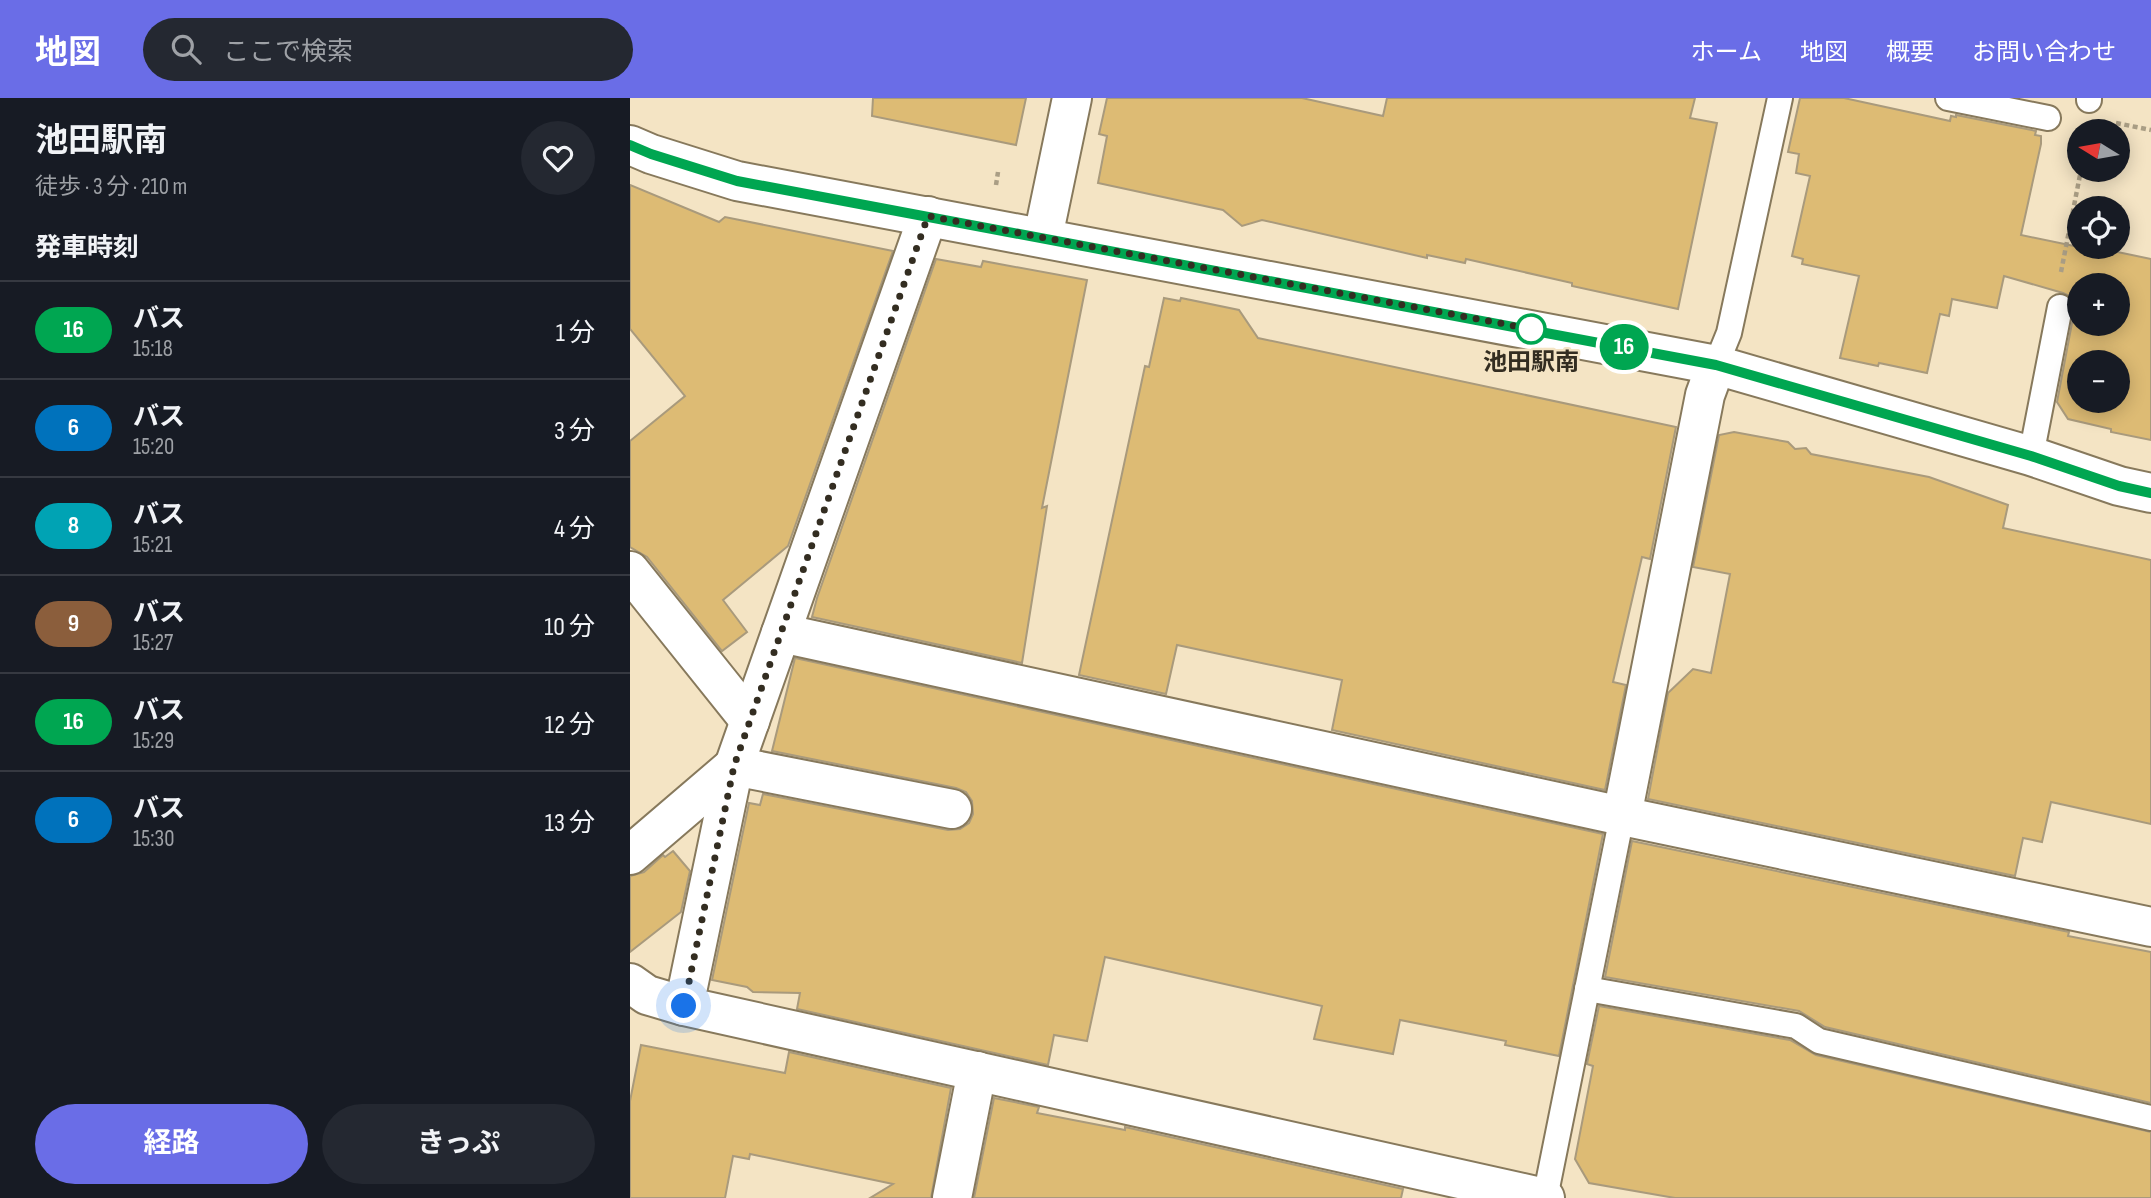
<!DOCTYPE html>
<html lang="ja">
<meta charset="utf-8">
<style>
:root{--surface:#171b24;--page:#242831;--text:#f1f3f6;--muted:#9ea1a6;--line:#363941;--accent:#6a6de7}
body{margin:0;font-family:"Sofia Sans Condensed","Noto Sans JP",sans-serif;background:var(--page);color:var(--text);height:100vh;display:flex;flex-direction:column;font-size:26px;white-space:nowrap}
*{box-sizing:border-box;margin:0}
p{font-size:23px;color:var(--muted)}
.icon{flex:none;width:38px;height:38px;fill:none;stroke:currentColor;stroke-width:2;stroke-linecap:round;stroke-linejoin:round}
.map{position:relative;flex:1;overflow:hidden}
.panel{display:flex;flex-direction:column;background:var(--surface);width:630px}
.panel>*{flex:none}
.badge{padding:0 14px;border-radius:23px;font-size:24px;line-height:46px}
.needle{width:46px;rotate:281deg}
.tools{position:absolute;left:1437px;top:21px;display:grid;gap:14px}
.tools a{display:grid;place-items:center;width:63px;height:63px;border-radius:50%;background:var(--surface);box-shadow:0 4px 18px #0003;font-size:35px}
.you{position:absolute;width:35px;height:35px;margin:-18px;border:5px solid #fff;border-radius:50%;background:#1a73e8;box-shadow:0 0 0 10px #1a73e833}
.map>.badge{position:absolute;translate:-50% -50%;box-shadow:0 0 0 4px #fff}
h2{padding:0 35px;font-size:26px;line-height:63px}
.round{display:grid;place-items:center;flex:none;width:74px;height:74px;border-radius:37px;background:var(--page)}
.overview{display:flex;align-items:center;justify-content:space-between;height:119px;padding:0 35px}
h1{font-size:33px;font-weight:700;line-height:52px}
.primary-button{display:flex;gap:14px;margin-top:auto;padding:14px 35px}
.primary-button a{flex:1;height:80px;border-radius:42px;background:var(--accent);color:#fff;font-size:28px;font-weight:700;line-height:80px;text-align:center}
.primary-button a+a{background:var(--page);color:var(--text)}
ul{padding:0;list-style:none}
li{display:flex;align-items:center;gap:21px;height:98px;padding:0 35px;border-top:2px solid var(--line)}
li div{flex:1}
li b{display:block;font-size:26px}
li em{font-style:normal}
li .badge{min-width:77px;font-weight:700;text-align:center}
header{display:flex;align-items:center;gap:42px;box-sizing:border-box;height:98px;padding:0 35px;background:var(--accent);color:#fff}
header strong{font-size:33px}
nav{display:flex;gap:38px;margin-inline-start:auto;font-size:24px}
.search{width:490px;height:63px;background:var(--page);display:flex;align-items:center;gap:18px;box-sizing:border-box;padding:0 24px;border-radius:38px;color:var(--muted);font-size:26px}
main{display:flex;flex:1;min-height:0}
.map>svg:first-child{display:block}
.building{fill:#ddbb74;stroke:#a99a7c;stroke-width:2;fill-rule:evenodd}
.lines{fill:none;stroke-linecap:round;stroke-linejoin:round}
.lane-casing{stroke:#87795c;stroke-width:28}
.street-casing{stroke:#87795c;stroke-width:42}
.secondary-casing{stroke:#87795c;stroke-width:42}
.path{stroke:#aa9e85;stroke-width:4.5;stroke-dasharray:5 3.5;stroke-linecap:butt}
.lane{stroke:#fff;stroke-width:24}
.street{stroke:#fff;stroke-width:38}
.secondary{stroke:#fff;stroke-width:38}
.line-casing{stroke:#fff;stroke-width:16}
.line{stroke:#00a651;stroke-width:10}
.walk{stroke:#332d21;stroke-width:7;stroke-dasharray:0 12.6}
.stop-dot{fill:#fff;stroke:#00a651;stroke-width:3.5}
.labels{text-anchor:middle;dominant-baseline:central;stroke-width:5;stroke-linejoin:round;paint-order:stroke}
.stop-label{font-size:24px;font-weight:bold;fill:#332d21;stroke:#f4e4c4}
</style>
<header>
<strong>地図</strong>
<div class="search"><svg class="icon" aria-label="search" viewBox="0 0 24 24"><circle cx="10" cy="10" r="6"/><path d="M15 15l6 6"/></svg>ここで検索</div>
<nav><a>ホーム</a><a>地図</a><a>概要</a><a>お問い合わせ</a></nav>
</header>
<main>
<section class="panel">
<div class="overview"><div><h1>池田駅南</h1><p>徒歩 · 3 分 · 210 m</p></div><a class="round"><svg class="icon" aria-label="heart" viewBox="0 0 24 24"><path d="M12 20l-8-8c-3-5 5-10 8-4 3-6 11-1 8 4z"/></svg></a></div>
<h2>発車時刻</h2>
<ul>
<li><span class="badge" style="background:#00a651;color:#fff">16</span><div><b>バス</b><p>15:18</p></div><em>1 分</em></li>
<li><span class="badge" style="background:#0072bc;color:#fff">6</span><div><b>バス</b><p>15:20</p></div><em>3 分</em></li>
<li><span class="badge" style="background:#00a3b4;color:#fff">8</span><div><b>バス</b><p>15:21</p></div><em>4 分</em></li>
<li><span class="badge" style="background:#8b5e3c;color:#fff">9</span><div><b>バス</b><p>15:27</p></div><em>10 分</em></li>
<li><span class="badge" style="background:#00a651;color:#fff">16</span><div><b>バス</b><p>15:29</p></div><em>12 分</em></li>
<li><span class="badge" style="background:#0072bc;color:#fff">6</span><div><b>バス</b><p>15:30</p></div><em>13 分</em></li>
</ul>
<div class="primary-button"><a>経路</a><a>きっぷ</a></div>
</section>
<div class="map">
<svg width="1521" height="1100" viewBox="0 0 1521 1100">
<rect width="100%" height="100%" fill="#f4e4c4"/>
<g class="building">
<polygon points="243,0 396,0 386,47 242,18"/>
<polygon points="477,0 672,0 753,18 757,0 1065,0 1060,20 1087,25 1048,211 942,188 942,185 836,161 835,165 797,157 797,160 632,122 612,128 593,112 468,85 477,38 469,36"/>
<path d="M1170,0h44l106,23 1,-5 5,1v-2l80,16 -1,4 6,1v8l-20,91 58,12 29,3 43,9v181l-40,-8v-3l-43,-10 -11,-17 16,-84 1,-20 -11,-5 -59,-17 -7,32 -45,-9 -3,17 -9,-2 -13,59 -48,-10 -1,3 -38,-8 19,-82 -57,-12 1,-5 -11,-3 18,-80 -14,-3 3,-19 -11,-2zM1449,187h39v39h-39zM1449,264h39v39h-39z"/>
<polygon points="0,87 89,124 95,119 263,153 158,448 93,502 117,534 92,553 17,459 0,449 0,343 55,298 0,231"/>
<polygon points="306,161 351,169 353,163 457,182 412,410 417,408 392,565 182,519 187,500"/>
<polygon points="534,200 550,203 551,200 609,212 628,240 1046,329 1020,461 1012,459 983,584 996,587 975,692 702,632 712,582 547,547 536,596 449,577 515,268 519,269"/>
<polygon points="1104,334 1158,344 1165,351 1176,350 1181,356 1299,379 1378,407 1373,430 1521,462 1521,726 1421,704 1412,744 1393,740 1385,778 1018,701 1038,595 1063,571 1081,575 1100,476 1063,469 1089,337"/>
<polygon points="165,560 973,736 929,958 875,947 876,943 770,922 763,956 684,941 692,908 475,859 457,943 424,937 418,967 167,911 170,895 123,894 117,889 82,882 119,705 130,707 133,696 318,732 330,731 339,725 343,716 342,703 336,694 326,690 142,653"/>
<polygon points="1002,743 1439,834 1438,838 1521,854 1521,1005 1195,929 1169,913 975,879"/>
<polygon points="43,753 60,773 51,814 0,854 0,778 14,774 33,757 35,759"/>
<polygon points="969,908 1160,942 1186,957 1521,1034 1521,1100 1045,1100 959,1085 945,1061 963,968 957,966"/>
<polygon points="11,947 155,975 159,954 321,990 301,1100 240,1100 263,1086 120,1056 119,1061 103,1058 95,1100 0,1100 0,1003"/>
<polygon points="364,1000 409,1009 407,1015 495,1032 495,1029 773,1091 771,1100 344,1100"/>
</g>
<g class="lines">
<defs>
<g id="lane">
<polyline points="1318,0 1418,20"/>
<polyline points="1459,2 1459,0"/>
<polyline points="1086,267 1099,235 1150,0"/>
<polyline points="1401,358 1430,209"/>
<polyline points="957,891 1166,928 1189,943 1521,1020"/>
<polyline points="915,1100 992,718"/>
</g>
<g id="street">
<polyline points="0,473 120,623"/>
<polyline points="151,535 992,718 1521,829"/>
<polyline points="992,718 1075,297 1086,267"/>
<polyline points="0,757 104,668 322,711"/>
<polyline points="0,885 17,897 54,908 915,1100"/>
<polyline points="54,908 104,668 298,118"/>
<polyline points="322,1100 347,973"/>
</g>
<g id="secondary">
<polyline points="0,47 21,56 107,83 1086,267 1401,358 1489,388 1521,395"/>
<polyline points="413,139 442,0"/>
</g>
</defs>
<use href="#lane" class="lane-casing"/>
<use href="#street" class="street-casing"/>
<use href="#secondary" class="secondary-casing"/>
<g class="path">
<polyline points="1486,25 1521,32"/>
<polyline points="366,87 368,74"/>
<polyline points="1431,174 1451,72"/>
</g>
<use href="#lane" class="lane"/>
<use href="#street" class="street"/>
<use href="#secondary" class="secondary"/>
</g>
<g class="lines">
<defs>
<polyline id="line" points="0,47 21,56 107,83 1086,267 1401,358 1489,388 1521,395"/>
</defs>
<use href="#line" class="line-casing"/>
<use href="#line" class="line"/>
<polyline class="walk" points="54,908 104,668 298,118 901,231"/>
</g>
<circle class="stop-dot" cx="901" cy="231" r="14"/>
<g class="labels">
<g class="stop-label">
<text x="901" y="264">池田駅南</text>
</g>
</g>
</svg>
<div class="tools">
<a><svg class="needle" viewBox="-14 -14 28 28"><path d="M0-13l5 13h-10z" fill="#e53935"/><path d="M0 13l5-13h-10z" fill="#9ea1a6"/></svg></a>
<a><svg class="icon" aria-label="locate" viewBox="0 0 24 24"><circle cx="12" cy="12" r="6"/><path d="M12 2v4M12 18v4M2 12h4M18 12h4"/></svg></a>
<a>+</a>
<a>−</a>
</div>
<div class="you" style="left:54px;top:908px"></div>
<b class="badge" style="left:994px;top:249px;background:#00a651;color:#fff">16</b>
</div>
</main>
